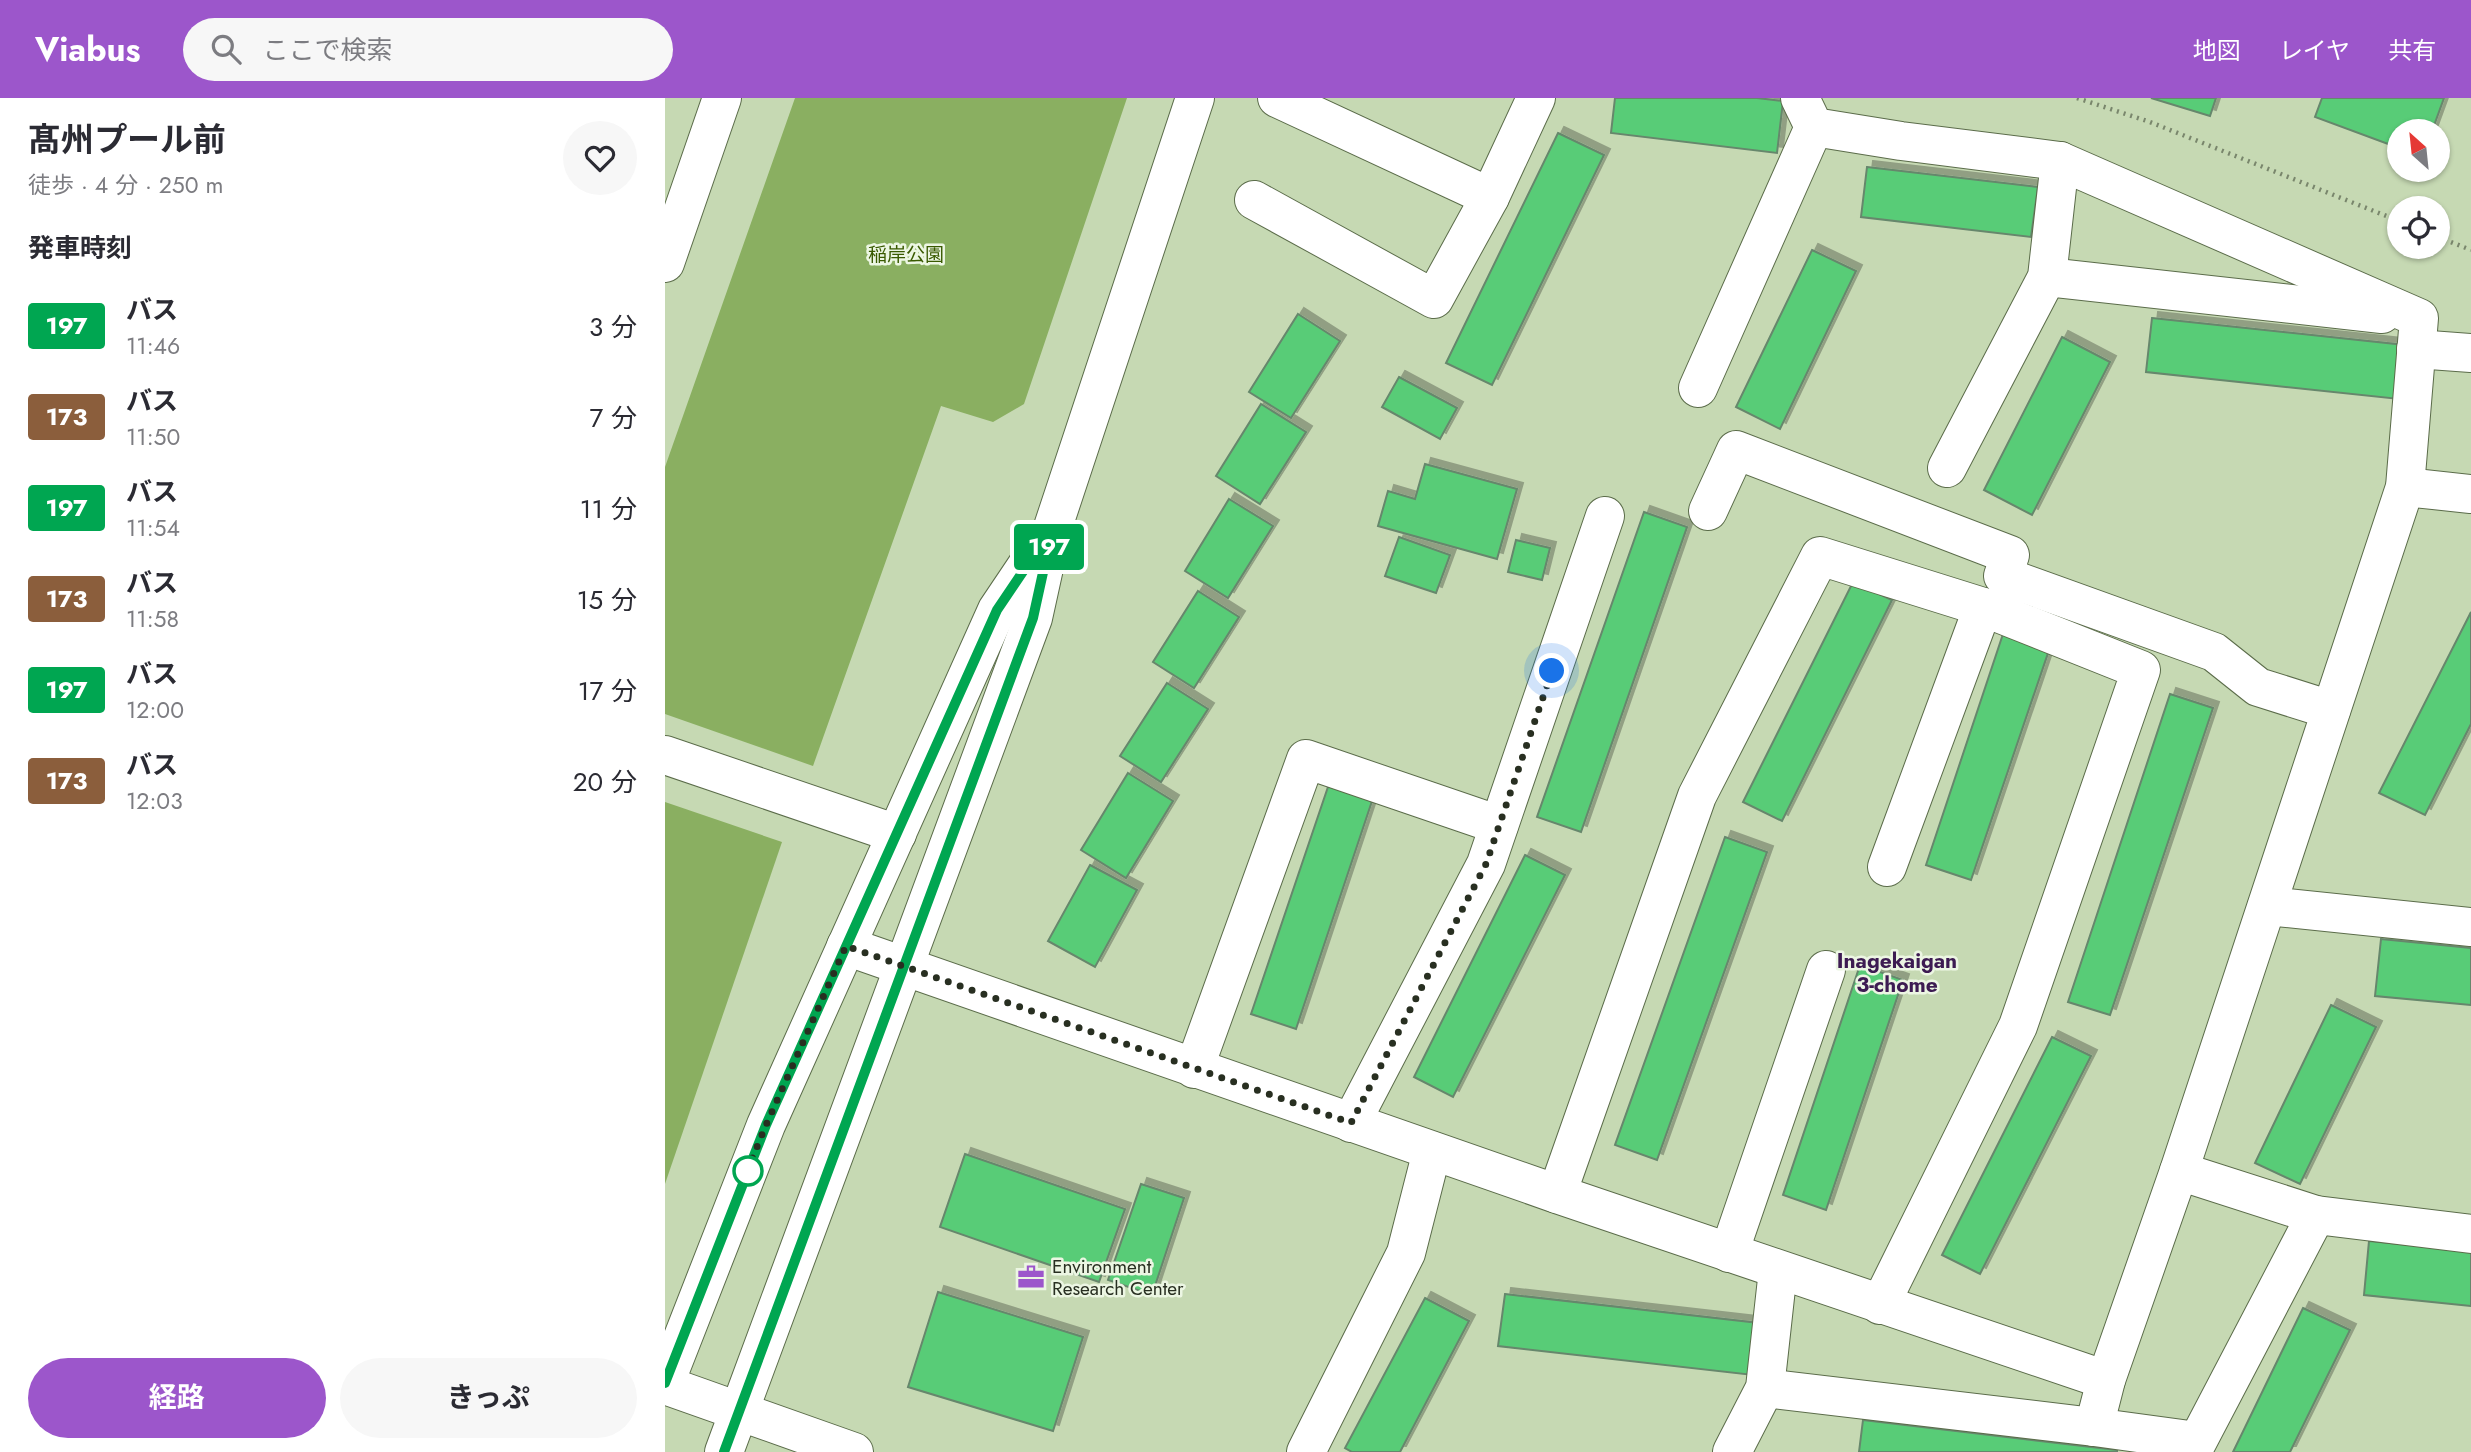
<!DOCTYPE html>
<html lang="ja">
<meta charset="utf-8">
<style>
:root{--surface:#fff;--page:#f7f7f7;--text:#2b2b33;--muted:#7c7c81;--accent:#9c56cb}
body{margin:0;font-family:Jost,"Noto Sans JP",sans-serif;background:var(--page);color:var(--text);height:100vh;display:flex;flex-direction:column;font-size:26px;white-space:nowrap}
*{box-sizing:border-box;margin:0}
p{font-size:23px;color:var(--muted)}
.icon{flex:none;width:38px;height:38px;fill:none;stroke:currentColor;stroke-width:2;stroke-linecap:round;stroke-linejoin:round}
.map{position:relative;flex:1;overflow:hidden}
.sheet{display:flex;flex-direction:column;background:var(--surface);width:665px}
.sheet>*{flex:none}
.badge{padding:0 14px;border-radius:5px;font-size:24px;line-height:46px}
.needle{width:46px;rotate:333deg}
.buttons{position:absolute;left:1722px;top:21px;display:grid;gap:14px}
.buttons a{display:grid;place-items:center;width:63px;height:63px;border-radius:50%;background:var(--surface);box-shadow:0 2px 5px #0004;font-size:35px}
.you{position:absolute;width:35px;height:35px;margin:-18px;border:5px solid #fff;border-radius:50%;background:#1a73e8;box-shadow:0 0 0 10px #1a73e833}
.map>.badge{position:absolute;translate:-50% -50%;box-shadow:0 0 0 4px #fff}
h2{padding:0 28px;font-size:26px;line-height:63px}
.round{display:grid;place-items:center;flex:none;width:74px;height:74px;border-radius:37px;background:var(--page)}
.summary{display:flex;align-items:center;justify-content:space-between;height:119px;padding:0 28px}
h1{font-size:33px;font-weight:700;line-height:52px}
.button{display:flex;gap:14px;margin-top:auto;padding:14px 28px}
.button a{flex:1;height:80px;border-radius:42px;background:var(--accent);color:#fff;font-size:28px;font-weight:700;line-height:80px;text-align:center}
.button a+a{background:var(--page);color:var(--text)}
ul{padding:0;list-style:none}
li{display:flex;align-items:center;gap:21px;height:91px;padding:0 28px}
li div{flex:1}
li b{display:block;font-size:26px}
li em{font-style:normal}
li .badge{min-width:77px;font-weight:700;text-align:center}
header{display:flex;align-items:center;gap:42px;box-sizing:border-box;height:98px;padding:0 35px;background:var(--accent);color:#fff}
header strong{font-size:33px}
nav{display:flex;gap:38px;margin-inline-start:auto;font-size:24px}
.search{width:490px;height:63px;background:var(--page);display:flex;align-items:center;gap:18px;box-sizing:border-box;padding:0 24px;border-radius:38px;color:var(--muted);font-size:26px}
main{display:flex;flex:1;min-height:0}
.map>svg:first-child{display:block}
.green{fill:#8aaf61}
.building{fill:#59cc77;stroke:#66876c;stroke-width:2;filter:url(#shadow)}
.lines{fill:none;stroke-linecap:round;stroke-linejoin:round}
.minor-casing{stroke:#5b6c4a;stroke-width:40}
.path{stroke:#79866c;stroke-width:4.5;stroke-dasharray:2 5;stroke-linecap:butt}
.minor{stroke:#fff;stroke-width:38}
.line-casing{stroke:#fff;stroke-width:16}
.line{stroke:#00a651;stroke-width:10}
.walk{stroke:#282f21;stroke-width:7;stroke-dasharray:0 12.6}
.stop-dot{fill:#fff;stroke:#00a651;stroke-width:3.5}
.labels{text-anchor:middle;dominant-baseline:central;stroke-width:5;stroke-linejoin:round;paint-order:stroke}
.park-label{font-size:19px;fill:#395a00;stroke:#ecf6e3}
.poi-label{font-size:19px;fill:#282f21;stroke:#ecf6e3;text-anchor:start}
.neighbourhood-label{font-size:21px;font-weight:bold;fill:#3d1b52;stroke:#ecf6e3}
</style>
<header>
<strong>Viabus</strong>
<div class="search"><svg class="icon" aria-label="search" viewBox="0 0 24 24"><circle cx="10" cy="10" r="6"/><path d="M15 15l6 6"/></svg>ここで検索</div>
<nav><a>地図</a><a>レイヤ</a><a>共有</a></nav>
</header>
<main>
<section class="sheet">
<div class="summary"><div><h1>髙州プール前</h1><p>徒歩 · 4 分 · 250 m</p></div><a class="round"><svg class="icon" aria-label="heart" viewBox="0 0 24 24"><path d="M12 20l-8-8c-3-5 5-10 8-4 3-6 11-1 8 4z"/></svg></a></div>
<h2>発車時刻</h2>
<ul>
<li><span class="badge" style="background:#00a651;color:#fff">197</span><div><b>バス</b><p>11:46</p></div><em>3 分</em></li>
<li><span class="badge" style="background:#8b5e3c;color:#fff">173</span><div><b>バス</b><p>11:50</p></div><em>7 分</em></li>
<li><span class="badge" style="background:#00a651;color:#fff">197</span><div><b>バス</b><p>11:54</p></div><em>11 分</em></li>
<li><span class="badge" style="background:#8b5e3c;color:#fff">173</span><div><b>バス</b><p>11:58</p></div><em>15 分</em></li>
<li><span class="badge" style="background:#00a651;color:#fff">197</span><div><b>バス</b><p>12:00</p></div><em>17 分</em></li>
<li><span class="badge" style="background:#8b5e3c;color:#fff">173</span><div><b>バス</b><p>12:03</p></div><em>20 分</em></li>
</ul>
<div class="button"><a>経路</a><a>きっぷ</a></div>
</section>
<div class="map">
<svg width="1806" height="1354" viewBox="0 0 1806 1354">
<defs>
<filter id="shadow"><feDropShadow dx="6" dy="-6" stdDeviation="0" flood-color="#0004"/></filter>
</defs>
<rect width="100%" height="100%" fill="#c6d9b3"/>
<g class="green">
<polygon points="130,0 462,0 359,306 328,324 276,308 148,668 0,616 0,369"/>
<polygon points="0,704 117,744 0,1086"/>
</g>
<g class="building">
<polygon points="950,0 1092,0 1118,3 1112,55 946,35"/>
<polygon points="1486,0 1551,0 1545,18"/>
<polygon points="1657,0 1779,0 1767,33 1734,33 1734,50 1650,19"/>
<polygon points="893,35 939,57 827,287 781,265"/>
<polygon points="1202,69 1373,89 1366,139 1196,119"/>
<polygon points="1147,152 1191,173 1115,331 1071,309"/>
<polygon points="633,216 675,243 626,320 584,294"/>
<polygon points="1487,220 1740,247 1734,301 1481,274"/>
<polygon points="1397,239 1445,264 1367,417 1319,392"/>
<polygon points="734,279 792,310 775,341 717,309"/>
<polygon points="596,306 641,334 595,406 551,378"/>
<polygon points="760,366 852,391 832,461 713,428 723,393 750,401"/>
<polygon points="564,401 608,428 563,500 520,473"/>
<polygon points="979,414 1022,429 916,734 872,719"/>
<polygon points="734,439 785,457 771,495 720,478"/>
<polygon points="851,442 885,450 877,482 843,474"/>
<polygon points="1188,484 1227,502 1117,723 1078,704"/>
<polygon points="533,493 574,519 529,590 488,564"/>
<polygon points="1806,514 1806,626 1760,717 1714,695"/>
<polygon points="1338,536 1384,552 1306,782 1261,767"/>
<polygon points="502,585 543,611 496,684 455,658"/>
<polygon points="1505,596 1548,610 1445,917 1403,904"/>
<polygon points="463,675 508,703 461,780 416,752"/>
<polygon points="665,683 709,697 631,931 586,916"/>
<polygon points="1060,739 1102,754 992,1062 950,1047"/>
<polygon points="860,757 900,777 788,999 749,979"/>
<polygon points="425,767 472,792 430,869 383,843"/>
<polygon points="1716,841 1806,850 1806,907 1710,898"/>
<polygon points="1195,867 1238,882 1161,1112 1118,1097"/>
<polygon points="1666,907 1711,929 1635,1086 1590,1065"/>
<polygon points="1387,939 1426,958 1315,1176 1277,1157"/>
<polygon points="300,1056 460,1111 434,1184 275,1129"/>
<polygon points="476,1086 519,1100 487,1197 443,1182"/>
<polygon points="1704,1143 1806,1153 1806,1208 1699,1197"/>
<polygon points="273,1194 418,1239 388,1333 243,1289"/>
<polygon points="840,1196 1094,1225 1088,1277 833,1248"/>
<polygon points="760,1200 804,1223 735,1354 687,1354 680,1350"/>
<polygon points="1638,1210 1685,1232 1625,1354 1568,1354"/>
<polygon points="1198,1322 1452,1352 1452,1354 1194,1354"/>
</g>
<g class="lines">
<defs>
<g id="minor">
<polyline points="612,0 825,99"/>
<polyline points="1135,0 1149,29 1236,43 1395,63 1754,220 1740,389 1514,1073 1441,1282 1429,1329"/>
<polyline points="589,102 769,201 825,99 871,0"/>
<polyline points="0,165 57,0"/>
<polyline points="1382,179 1717,216"/>
<polyline points="1751,251 1806,255"/>
<polyline points="1033,290 1149,29"/>
<polyline points="1282,370 1382,179 1395,63"/>
<polyline points="1740,389 1806,396"/>
<polyline points="1043,413 1071,352 1345,457 1338,478 1549,554 1593,589 1666,612"/>
<polyline points="0,657 232,736"/>
<polyline points="1222,769 1318,509"/>
<polyline points="1602,808 1806,829"/>
<polyline points="181,848 892,1096 1441,1282"/>
<polyline points="529,971 641,661 834,727"/>
<polyline points="686,1025 821,766 940,418"/>
<polyline points="1514,1073 1651,1117 1806,1136"/>
<polyline points="892,1096 1032,698 1155,458 1318,509 1476,572 1353,928 1215,1207"/>
<polyline points="1064,1155 1161,872"/>
<polyline points="0,1285 101,1027 332,512 377,445"/>
<polyline points="0,1287 189,1354"/>
<polyline points="1100,1290 1429,1329 1532,1343"/>
<polyline points="59,1354 368,520 388,429 530,0"/>
<polyline points="641,1354 741,1155 767,1053"/>
<polyline points="1067,1354 1100,1290 1113,1172"/>
<polyline points="1527,1354 1651,1117"/>
</g>
</defs>
<use href="#minor" class="minor-casing"/>
<g class="path">
<polyline points="1412,0 1485,24 1734,123"/>
<polyline points="1773,139 1806,152"/>
</g>
<use href="#minor" class="minor"/>
</g>
<g class="lines">
<defs>
<polyline id="line" points="0,1285 101,1027 332,512 388,429 368,520 59,1354"/>
</defs>
<use href="#line" class="line-casing"/>
<use href="#line" class="line"/>
<polyline class="walk" points="83,1073 80,1078 101,1027 181,848 686,1025 821,766 887,573"/>
</g>
<defs>
<symbol id="office-bare" viewBox="-9 -9 18 18"><path d="M-6-3h4V-5.5h4V-3h4V5H-6ZM-1-4.5V-3h2v-1.5ZM-6 0V1H6V0Z" fill="#9c56cb" stroke="#ecf6e3" stroke-width="2.5" paint-order="stroke"/></symbol>
</defs>
<g fill-rule="evenodd">
<use href="#office-bare" x="347" y="1160" width="38" height="38"/>
</g>
<circle class="stop-dot" cx="83" cy="1073" r="14"/>
<g class="labels">
<g class="park-label">
<text x="241" y="156">稲岸公園</text>
</g>
<g class="poi-label">
<text x="387" y="1168">Environment<tspan x="387" dy="22">Research Center</tspan></text>
</g>
<g class="neighbourhood-label">
<text x="1232" y="863">Inagekaigan<tspan x="1232" dy="24">3-chome</tspan></text>
</g>
</g>
</svg>
<div class="buttons">
<a><svg class="needle" viewBox="-14 -14 28 28"><path d="M0-13l5 13h-10z" fill="#e53935"/><path d="M0 13l5-13h-10z" fill="#7c7c81"/></svg></a>
<a><svg class="icon" aria-label="locate" viewBox="0 0 24 24"><circle cx="12" cy="12" r="6"/><path d="M12 2v4M12 18v4M2 12h4M18 12h4"/></svg></a>
</div>
<div class="you" style="left:887px;top:573px"></div>
<b class="badge" style="left:384px;top:449px;background:#00a651;color:#fff">197</b>
</div>
</main>
